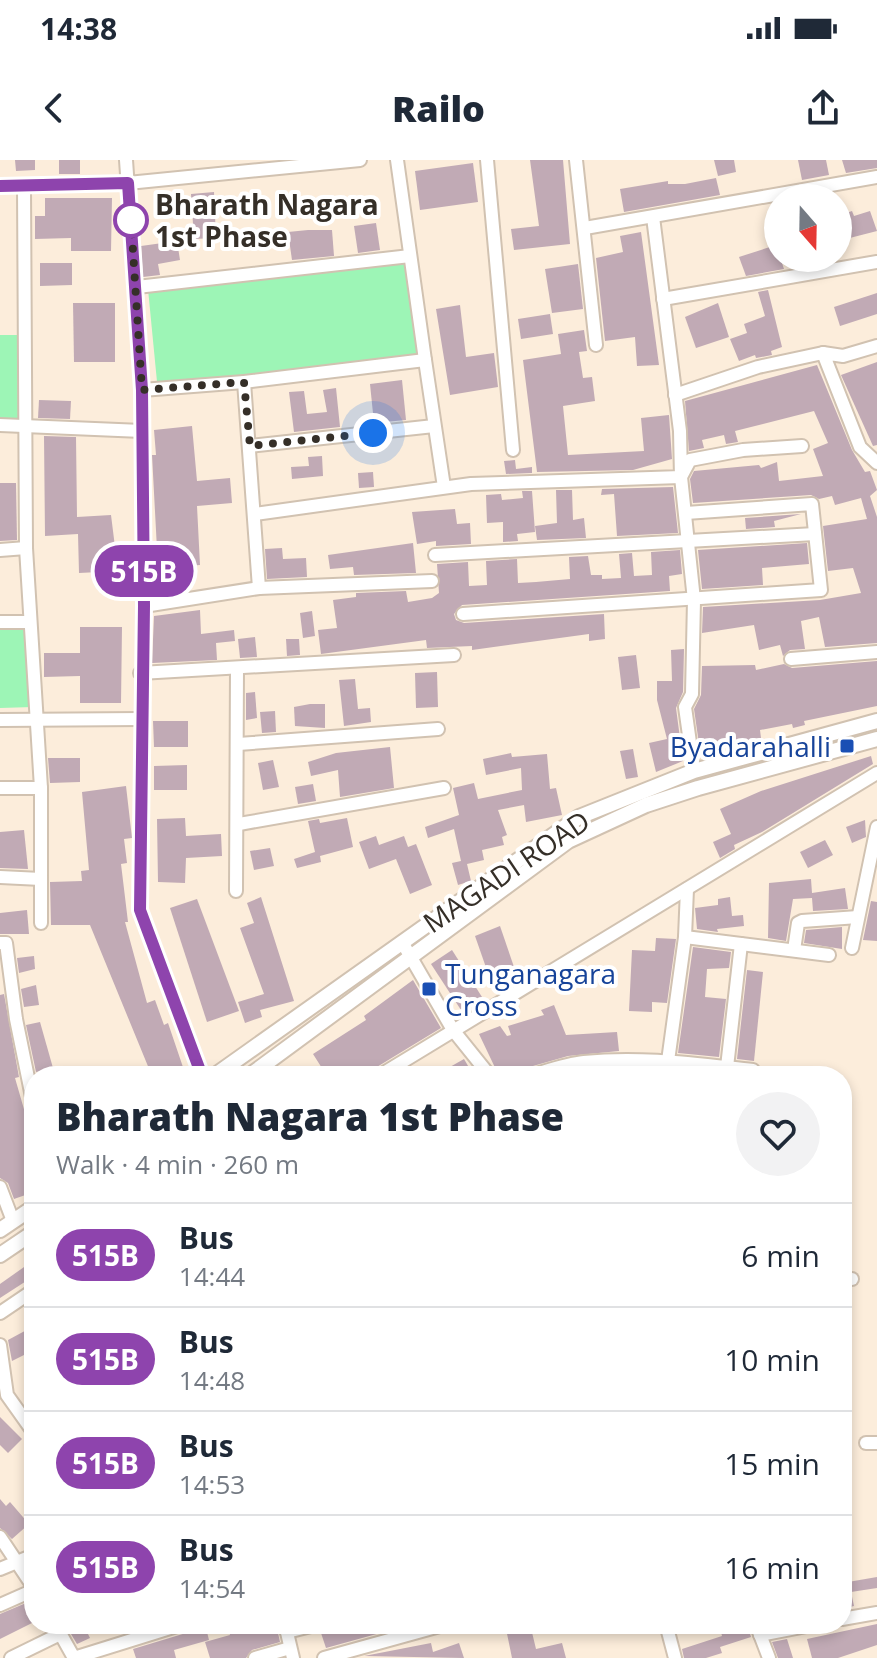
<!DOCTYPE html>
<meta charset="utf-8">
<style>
:root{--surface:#fff;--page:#f2f2f3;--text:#1f2937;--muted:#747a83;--line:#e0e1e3}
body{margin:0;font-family:"Open Sans",sans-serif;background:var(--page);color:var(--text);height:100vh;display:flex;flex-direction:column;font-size:30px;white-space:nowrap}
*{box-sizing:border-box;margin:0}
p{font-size:26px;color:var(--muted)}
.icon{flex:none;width:44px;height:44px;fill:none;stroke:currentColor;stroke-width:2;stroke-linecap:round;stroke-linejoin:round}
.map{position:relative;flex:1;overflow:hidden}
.sheet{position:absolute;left:24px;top:906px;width:828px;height:568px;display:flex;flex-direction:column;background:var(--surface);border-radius:32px;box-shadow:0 4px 12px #0003}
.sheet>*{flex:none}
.badge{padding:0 16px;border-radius:26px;font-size:28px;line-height:52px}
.needle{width:52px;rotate:160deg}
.controls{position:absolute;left:764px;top:24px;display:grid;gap:16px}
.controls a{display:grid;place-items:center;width:88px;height:88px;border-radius:50%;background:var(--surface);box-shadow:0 4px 12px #0003;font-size:40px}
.you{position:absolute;width:40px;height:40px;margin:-20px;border:6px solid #fff;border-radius:50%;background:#1a73e8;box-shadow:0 0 0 12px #1a73e833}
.map>.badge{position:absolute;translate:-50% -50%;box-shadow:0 0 0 4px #fff}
.round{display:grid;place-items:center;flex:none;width:84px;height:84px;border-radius:42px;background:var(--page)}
.head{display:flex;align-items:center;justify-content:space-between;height:136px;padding:0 32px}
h1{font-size:38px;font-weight:800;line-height:60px}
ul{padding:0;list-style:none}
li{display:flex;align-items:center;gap:24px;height:104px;padding:0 32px;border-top:2px solid var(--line)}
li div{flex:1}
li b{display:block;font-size:30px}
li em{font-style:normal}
li .badge{min-width:88px;font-weight:700;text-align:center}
.status{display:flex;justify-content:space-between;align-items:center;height:56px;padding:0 40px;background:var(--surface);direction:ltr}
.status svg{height:22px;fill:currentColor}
header{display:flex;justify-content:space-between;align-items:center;height:104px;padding:0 32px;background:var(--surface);font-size:36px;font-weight:800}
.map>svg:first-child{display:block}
.green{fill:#9df5b6}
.building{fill:#c1aab5}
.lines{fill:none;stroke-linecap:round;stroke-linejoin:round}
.minor-casing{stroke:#d1c2b1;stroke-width:16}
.major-casing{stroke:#d1c2b1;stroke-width:18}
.minor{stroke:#fff;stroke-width:12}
.major{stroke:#fff;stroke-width:14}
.line-casing{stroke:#fff;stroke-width:18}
.line{stroke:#8e44ad;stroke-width:12}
.walk{stroke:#352f28;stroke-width:8;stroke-dasharray:0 14.4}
.stop-dot{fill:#fff;stroke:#8e44ad;stroke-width:4}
.transit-dot{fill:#1a4fb4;stroke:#fff;stroke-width:3}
.labels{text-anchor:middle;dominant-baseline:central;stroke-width:8;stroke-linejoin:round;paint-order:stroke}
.stop-label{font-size:28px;font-weight:bold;fill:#352f28;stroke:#fff;text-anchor:start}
.transit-label{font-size:28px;fill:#164399;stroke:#fff;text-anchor:end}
.street-label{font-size:28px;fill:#352f28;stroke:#fff}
</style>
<div class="status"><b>14:38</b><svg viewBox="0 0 49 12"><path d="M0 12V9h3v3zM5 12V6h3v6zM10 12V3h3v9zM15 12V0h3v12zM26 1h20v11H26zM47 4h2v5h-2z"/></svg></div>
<header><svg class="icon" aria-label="back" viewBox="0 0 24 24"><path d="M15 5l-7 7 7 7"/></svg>Railo<svg class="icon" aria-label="share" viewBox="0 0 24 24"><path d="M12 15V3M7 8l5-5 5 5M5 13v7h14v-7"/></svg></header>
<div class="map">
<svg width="877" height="1498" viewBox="0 0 877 1498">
<rect width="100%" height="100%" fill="#fceddb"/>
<g class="green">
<polygon points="411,103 421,206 158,232 148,129"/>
<polygon points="0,175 19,175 21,261 0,260"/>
<polygon points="30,464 33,547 0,548 0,466"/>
</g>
<g class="building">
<polygon points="15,0 35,0 35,10 16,11"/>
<rect x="59" y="0" width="21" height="14"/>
<polygon points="530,0 563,0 570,84 514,90 511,69 539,66"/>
<polygon points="714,0 734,0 736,12 718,16"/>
<polygon points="798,0 826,0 829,15 802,20"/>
<polygon points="842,0 877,0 877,8 846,13"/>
<polygon points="473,3 478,42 420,50 415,11"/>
<polygon points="716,18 720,35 624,52 620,29 668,21 668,24 685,24"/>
<polygon points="214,32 216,78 194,79 191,34"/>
<polygon points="45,38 112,38 111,91 71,91 71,78 35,79 35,56 45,56"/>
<polygon points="852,51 854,56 870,51 877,71 838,81 838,56"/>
<polygon points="376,63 380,90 358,93 354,66"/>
<polygon points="308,70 332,70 334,96 292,100 288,72"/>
<polygon points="641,72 659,205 637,206 635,177 605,181 596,98 623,92 620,76"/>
<polygon points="177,81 180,100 158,104 160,115 143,117 141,86"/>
<polygon points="776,85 784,109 746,116 739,97"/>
<polygon points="40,103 72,103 72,125 40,126"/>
<polygon points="578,104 583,149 552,153 545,109"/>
<polygon points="768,130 782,187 771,191 772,195 756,198 755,195 739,201 730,179 747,173 744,164 765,156 758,132"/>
<polygon points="877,133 877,154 840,166 834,147"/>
<polygon points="73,143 115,143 115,202 74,202"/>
<polygon points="718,143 729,177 696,188 685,157"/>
<polygon points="460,145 466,197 494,193 498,227 450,235 436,149"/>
<polygon points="550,154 553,174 521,179 518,159"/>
<polygon points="584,170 587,191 579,192 583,218 592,217 595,241 563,246 568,295 644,291 641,258 669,255 672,299 633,310 537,312 523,200 561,194 558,174"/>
<polygon points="877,202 877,285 873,286 841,215"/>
<polygon points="817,205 852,290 865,312 870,311 877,330 870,336 877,357 877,483 825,487 819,457 801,461 805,489 790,490 783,496 780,485 759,490 754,465 702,473 703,447 820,440 861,433 853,408 828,411 823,366 867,359 861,338 835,345 832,336 819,339 811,335 693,343 690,319 694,311 759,305 761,308 777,302 779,321 823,316 813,289 828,283 814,251 735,271 738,282 726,284 724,275 702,280 704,288 689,291 685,241"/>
<polygon points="402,220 406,260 374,263 370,224"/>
<polygon points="336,228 340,267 294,272 289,232 304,231 307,254 327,252 323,230"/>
<polygon points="39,240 71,241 70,259 38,258"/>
<polygon points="192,266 197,321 230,318 232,343 197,346 200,405 158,408 152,295 156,295 154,270"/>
<polygon points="44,276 76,277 77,357 111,355 118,411 79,413 78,374 45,376"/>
<polygon points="322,296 323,316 292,319 291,307 309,306 308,297"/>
<polygon points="515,300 516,309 532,307 532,313 506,314 504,301"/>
<polygon points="373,312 374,327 359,328 358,313"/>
<polygon points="0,323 16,323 17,380 0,381"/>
<polygon points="673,327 678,373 617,376 614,334 601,335 602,329"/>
<polygon points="556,330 572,330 573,360 584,358 586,378 537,380 535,366 557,363"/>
<polygon points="522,331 532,331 535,372 517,374 518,381 503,382 503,362 487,363 486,335 501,334 502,340 523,338"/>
<polygon points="455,349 457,364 470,363 471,384 436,386 436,381 417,384 412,352"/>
<polygon points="801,354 774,361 775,367 746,369 745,358"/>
<polygon points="413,383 416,413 354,415 353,407 330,409 328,395"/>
<polygon points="807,383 809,404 762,408 763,425 702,429 698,390"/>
<polygon points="282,388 283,399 306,398 307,417 267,419 265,389"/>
<polygon points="680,390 682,414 669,416 670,431 462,445 454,454 456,460 464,463 604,454 605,479 589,481 589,474 472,490 472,486 427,488 426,480 321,494 318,470 337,468 333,440 356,437 356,433 406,431 408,442 432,438 439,433 437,404 468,402 469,426 487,425 486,401 517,399 518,423 536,422 570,419 569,397 588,396 591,415 602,415 602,419 621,418 619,394 632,393 634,416 652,415 651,392"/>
<polygon points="200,450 201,474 234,470 235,481 216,483 217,500 152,503 154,456"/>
<polygon points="312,451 315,476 303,478 300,453"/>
<polygon points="80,467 122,467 121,543 80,543 80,516 44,517 44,493 80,493"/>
<polygon points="255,477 257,497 240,498 238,479"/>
<polygon points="286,479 299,479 300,495 287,496"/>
<polygon points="684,489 683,532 676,548 683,601 656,612 649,583 667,579 657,540 657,521 672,521 671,490"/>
<polygon points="636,495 640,528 622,530 618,497"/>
<polygon points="877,501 877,546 804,561 805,565 793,568 792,564 760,570 761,578 700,591 694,549 701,535 702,506 755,505 756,510 784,504 792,508"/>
<polygon points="437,512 438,547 416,548 415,513"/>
<polygon points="355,519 358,549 370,548 371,562 344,566 339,520"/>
<polygon points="255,532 257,558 246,560 246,533"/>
<polygon points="310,544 325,544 325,568 295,566 294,547"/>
<polygon points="275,551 276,572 262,573 260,552"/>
<polygon points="153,561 188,561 188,587 154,587"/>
<polygon points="390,587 394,628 340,637 338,610 311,616 308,602 336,593"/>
<polygon points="633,589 638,617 626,619 620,591"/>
<polygon points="511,593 512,597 547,594 550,629 556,628 562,655 526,662 524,645 498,650 507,675 502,677 504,685 482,690 484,700 467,704 471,721 458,725 452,703 461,701 454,669 428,678 425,667 459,655 453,628 474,623 478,639 522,630 521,608 486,615 483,599"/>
<polygon points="871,596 873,604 762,672 734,685 735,689 720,698 713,682 731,674 720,649 761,631"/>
<polygon points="48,598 80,598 80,622 50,623"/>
<polygon points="273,600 279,627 263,630 258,603"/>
<polygon points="187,605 187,630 154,630 154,606"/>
<polygon points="313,624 316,641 298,644 295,627"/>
<polygon points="126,626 132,678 124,679 127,703 121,704 128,762 125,762 147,843 155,840 164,865 168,863 186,916 152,916 90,765 51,765 50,722 82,721 81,711 89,710 82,632"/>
<polygon points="185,658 186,676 221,674 222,696 186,698 185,723 158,722 157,659"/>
<polygon points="347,658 353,687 320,696 321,702 297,708 294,699 315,692 308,661 319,659 320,663"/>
<polygon points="865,660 866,677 852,683 846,667"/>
<polygon points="24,670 28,709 0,708 0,672"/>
<polygon points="376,676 379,685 404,676 408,687 416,684 432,725 410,734 396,699 369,709 359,682"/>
<polygon points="825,680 833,695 808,708 800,692"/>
<polygon points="270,688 274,706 254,710 250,691"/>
<polygon points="811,719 812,733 845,728 848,749 813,751 812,738 793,739 786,781 768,778 769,723"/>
<polygon points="261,737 294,841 260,850 262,857 245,863 238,842 264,834 240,768 254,763 247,743"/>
<polygon points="730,737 732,756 743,755 744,766 717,769 718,772 697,769 695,748 718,745 718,739"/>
<polygon points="197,739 239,851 207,862 170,748"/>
<polygon points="871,741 877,742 877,781 863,780"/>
<polygon points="27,750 29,774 0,774 0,753"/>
<polygon points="500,766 514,807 489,816 475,776"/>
<polygon points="842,767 842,789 804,783 806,770"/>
<polygon points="656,778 676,779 667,843 652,842 652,852 629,851 632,790 655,791"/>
<polygon points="693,787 731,792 729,808 707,809 705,837 726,839 719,897 678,893"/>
<polygon points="452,790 482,837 461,850 431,804"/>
<polygon points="34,796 35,809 19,813 17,798"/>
<polygon points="747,810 763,812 754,901 737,899"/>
<polygon points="413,820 441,868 362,916 327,916 313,894 366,860 364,856"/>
<polygon points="36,825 39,845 24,847 21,829"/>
<polygon points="4,834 19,917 15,918 34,984 34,1032 14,1039 8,1023 0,1018 0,835"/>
<polygon points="554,845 566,875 617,872 619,891 568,896 526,908 520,916 499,916 479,874 500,866 507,876 511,875 508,866 544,855 541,850"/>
<polygon points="40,862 53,908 36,912 26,865"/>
<polygon points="464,899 474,916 434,916"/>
<polygon points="34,1100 34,1116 0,1138 0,1124"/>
<polygon points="34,1166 34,1209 26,1194 12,1201 8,1180"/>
<polygon points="0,1257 22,1279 8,1293 0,1285"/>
<polygon points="0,1339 6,1346 10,1342 29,1364 12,1379 0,1368"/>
<polygon points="845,1411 848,1422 877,1417 877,1428 851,1432 854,1446 842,1449 842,1412"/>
<polygon points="26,1443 34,1462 0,1479 0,1454"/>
<polygon points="65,1464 83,1464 90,1478 77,1484"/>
<polygon points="205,1464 209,1480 174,1490 176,1498 136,1498 133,1489 186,1473 192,1465"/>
<polygon points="227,1464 276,1464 280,1482 252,1490 246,1498 210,1498 205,1482 230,1475"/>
<polygon points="328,1464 389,1464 391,1470 326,1488 321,1473"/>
<polygon points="505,1464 530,1464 536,1489 562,1483 566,1498 512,1498"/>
<polygon points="719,1464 747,1464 751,1477 720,1487 722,1493 706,1498 684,1498 682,1489 722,1476"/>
<polygon points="877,1464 877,1485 838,1498 812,1498 807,1479"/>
<polygon points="787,1479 793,1498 778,1498 772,1482"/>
<polygon points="431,1483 433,1492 459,1483 464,1498 364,1496"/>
</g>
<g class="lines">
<defs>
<g id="minor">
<polyline points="126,0 142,230 144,446 140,750 202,916"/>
<polyline points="487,0 513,290"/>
<polyline points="576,0 596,185"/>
<polyline points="0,26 128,23 360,0"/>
<polyline points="24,28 26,388 41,628 41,763"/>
<polyline points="585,68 877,17"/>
<polyline points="137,127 410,96"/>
<polyline points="663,139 877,102"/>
<polyline points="877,186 843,196 823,193 860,287 877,303"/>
<polyline points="425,200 444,327"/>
<polyline points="244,222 259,428"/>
<polyline points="142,230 244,222 425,200 397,0"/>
<polyline points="675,235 758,207 823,193"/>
<polyline points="0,265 142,271"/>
<polyline points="250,286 434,266"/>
<polyline points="255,354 471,324 681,317 680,271 653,57"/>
<polyline points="0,390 26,388"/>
<polyline points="435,395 815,374"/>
<polyline points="144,446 259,428 432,421"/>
<polyline points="463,454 821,430 812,344 686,353"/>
<polyline points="0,462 29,462"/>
<polyline points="791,499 877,492"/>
<polyline points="140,513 454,495"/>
<polyline points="0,560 142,559"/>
<polyline points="238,584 438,569"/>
<polyline points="694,611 685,547 692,534 694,440 681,317 690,300 743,290 802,286"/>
<polyline points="0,628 41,628"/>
<polyline points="239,664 444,628"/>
<polyline points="0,717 41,719"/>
<polyline points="687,729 685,777 829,795"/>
<polyline points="236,731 237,508"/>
<polyline points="402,782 453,870 490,916"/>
<polyline points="0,783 6,783 16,859 34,947"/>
<polyline points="852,788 877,667"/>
<polyline points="794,790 798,763 802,761 858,757"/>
<polyline points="668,901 685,777"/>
<polyline points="727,907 741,784"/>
<polyline points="379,916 877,613"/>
<path d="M529,916c18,-5 36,-12 55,-14 57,-6 112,2 169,8"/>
<polyline points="0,1027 13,1061"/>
<polyline points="842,1119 852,1119"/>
<polyline points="0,1153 34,1130"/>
<polyline points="0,1185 7,1235 34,1273"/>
<polyline points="866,1283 877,1283"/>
<polyline points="0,1377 34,1428"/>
<polyline points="0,1409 34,1395"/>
<polyline points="0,1445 34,1430"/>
<polyline points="842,1459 877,1453"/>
<polyline points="55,1464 74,1498 183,1464"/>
<polyline points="285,1464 293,1498"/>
<polyline points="666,1464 675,1498"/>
<polyline points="756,1464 769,1498"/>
<polyline points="287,1472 319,1464"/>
<polyline points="760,1475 817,1464"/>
<polyline points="11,1498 60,1474"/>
<polyline points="255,1498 290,1488"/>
<polyline points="324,1498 447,1464"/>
</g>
<g id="major">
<polyline points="214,916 579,657 694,611 877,561"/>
<polyline points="249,916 568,681 646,645 698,628 877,579"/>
<polyline points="0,1070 34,1047"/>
<polyline points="0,1095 34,1072"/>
</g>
</defs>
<use href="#minor" class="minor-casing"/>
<use href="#major" class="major-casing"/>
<use href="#minor" class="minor"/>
<use href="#major" class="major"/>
</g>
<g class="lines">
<defs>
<polyline id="line" points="0,26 128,23 142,230 144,446 140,750 202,916"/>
</defs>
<use href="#line" class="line-casing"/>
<use href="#line" class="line"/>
<polyline class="walk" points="131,60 142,230 244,222 250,286 373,273"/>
</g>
<circle class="stop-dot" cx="131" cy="60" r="16"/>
<g class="transit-dot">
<rect x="839" y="578" width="16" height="16" rx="4"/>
<rect x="421" y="821" width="16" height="16" rx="4"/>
</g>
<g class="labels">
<g class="stop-label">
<text x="155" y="44">Bharath Nagara<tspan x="155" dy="32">1st Phase</tspan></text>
</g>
<g class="transit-label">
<text x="831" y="586">Byadarahalli</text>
<text x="445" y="813" text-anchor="start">Tunganagara<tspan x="445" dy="32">Cross</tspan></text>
</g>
<g class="street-label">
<text transform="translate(506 711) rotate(-34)">MAGADI ROAD</text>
</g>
</g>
</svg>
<div class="controls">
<a><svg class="needle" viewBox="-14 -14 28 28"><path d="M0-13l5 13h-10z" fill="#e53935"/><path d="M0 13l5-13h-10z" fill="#747a83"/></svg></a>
</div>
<div class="you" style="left:373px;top:273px"></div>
<b class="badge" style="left:144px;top:411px;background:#8e44ad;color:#fff">515B</b>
<section class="sheet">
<div class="head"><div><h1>Bharath Nagara 1st Phase</h1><p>Walk · 4 min · 260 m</p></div><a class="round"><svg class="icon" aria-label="heart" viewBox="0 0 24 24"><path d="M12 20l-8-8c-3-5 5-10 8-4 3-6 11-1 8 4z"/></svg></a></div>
<ul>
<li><span class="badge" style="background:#8e44ad;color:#fff">515B</span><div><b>Bus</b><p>14:44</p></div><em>6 min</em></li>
<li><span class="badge" style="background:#8e44ad;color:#fff">515B</span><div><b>Bus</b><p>14:48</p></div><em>10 min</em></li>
<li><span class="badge" style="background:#8e44ad;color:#fff">515B</span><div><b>Bus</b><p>14:53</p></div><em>15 min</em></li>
<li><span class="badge" style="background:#8e44ad;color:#fff">515B</span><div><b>Bus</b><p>14:54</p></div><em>16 min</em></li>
</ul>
</section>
</div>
